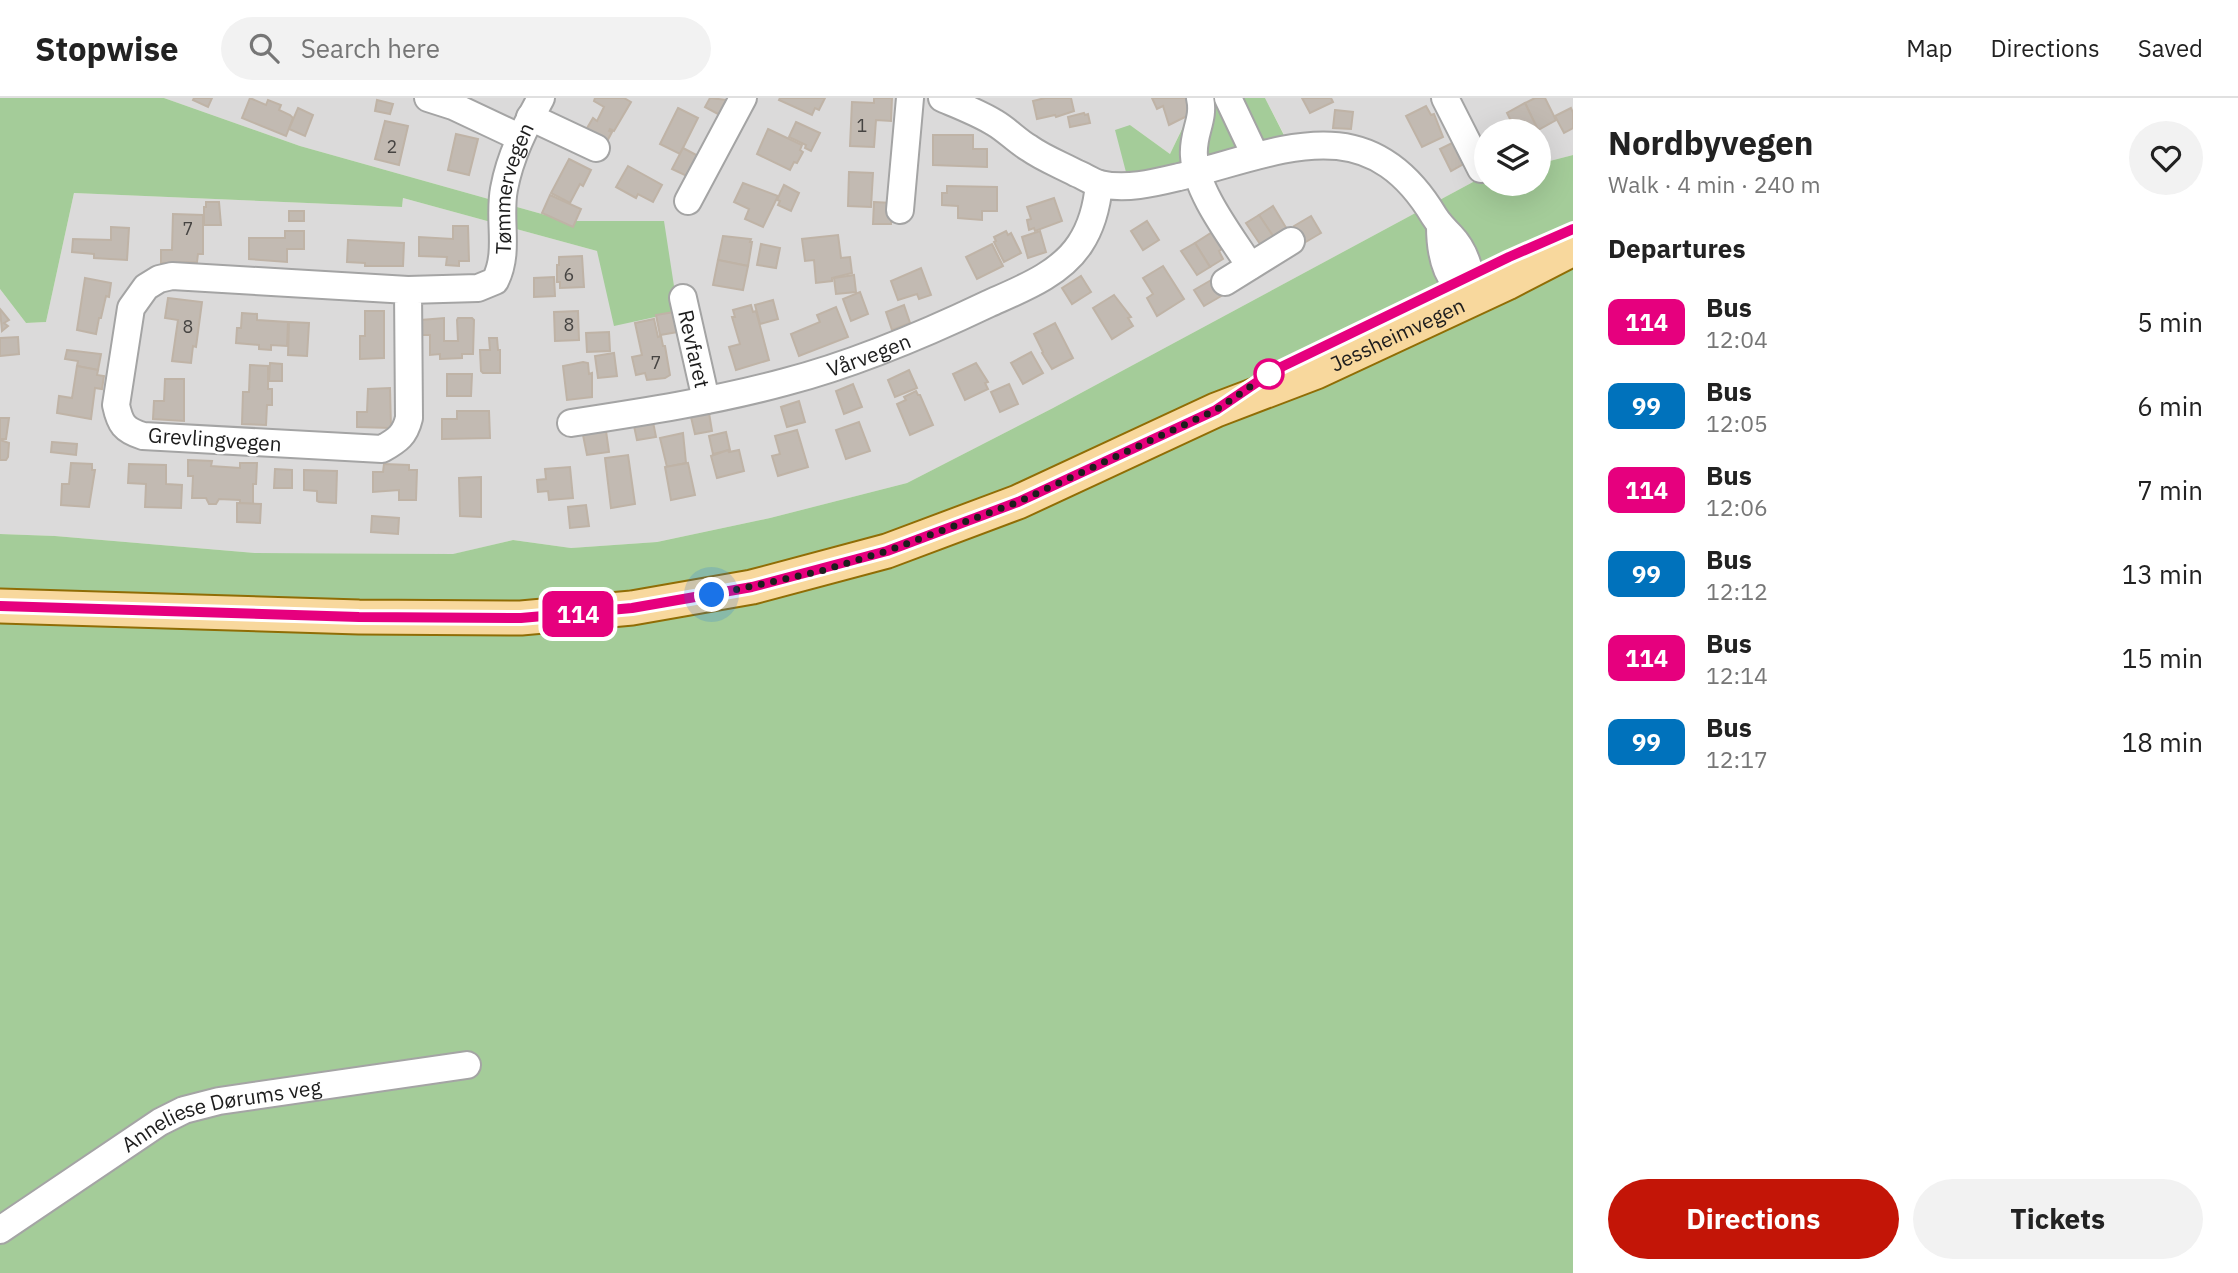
<!DOCTYPE html>
<meta charset="utf-8">
<style>
:root{--surface:#fff;--page:#f2f2f2;--text:#222;--muted:#767676;--line:#e0e0e0;--accent:#c31507}
body{margin:0;font-family:"IBM Plex Sans",sans-serif;background:var(--page);color:var(--text);height:100vh;display:flex;flex-direction:column;font-size:26px;white-space:nowrap}
*{box-sizing:border-box;margin:0}
p{font-size:23px;color:var(--muted)}
.icon{flex:none;width:38px;height:38px;fill:none;stroke:currentColor;stroke-width:2;stroke-linecap:round;stroke-linejoin:round}
.map{position:relative;flex:1;overflow:hidden}
.details{display:flex;flex-direction:column;background:var(--surface);width:665px}
.details>*{flex:none}
.badge{padding:0 14px;border-radius:10px;font-size:24px;line-height:46px}
.controls{position:absolute;left:1474px;top:21px;display:grid;gap:14px}
.controls a{display:grid;place-items:center;width:77px;height:77px;border-radius:50%;background:var(--surface);box-shadow:0 7px 28px #0002;font-size:35px}
.you{position:absolute;width:35px;height:35px;margin:-18px;border:5px solid #fff;border-radius:50%;background:#1a73e8;box-shadow:0 0 0 10px #1a73e833}
.map>.badge{position:absolute;translate:-50% -50%;box-shadow:0 0 0 4px #fff}
h2{padding:0 35px;font-size:26px;line-height:63px}
.round{display:grid;place-items:center;flex:none;width:74px;height:74px;border-radius:37px;background:var(--page)}
.overview{display:flex;align-items:center;justify-content:space-between;height:119px;padding:0 35px}
h1{font-size:33px;font-weight:700;line-height:52px}
.cta{display:flex;gap:14px;margin-top:auto;padding:14px 35px}
.cta a{flex:1;height:80px;border-radius:42px;background:var(--accent);color:#fff;font-size:28px;font-weight:700;line-height:80px;text-align:center}
.cta a+a{background:var(--page);color:var(--text)}
ul{padding:0;list-style:none}
li{display:flex;align-items:center;gap:21px;height:84px;padding:0 35px}
li div{flex:1}
li b{display:block;font-size:26px}
li em{font-style:normal}
li .badge{min-width:77px;font-weight:700;text-align:center}
header{display:flex;align-items:center;gap:42px;box-sizing:border-box;height:98px;padding:0 35px;background:var(--surface);border-bottom:2px solid var(--line)}
header strong{font-size:33px}
nav{display:flex;gap:38px;margin-inline-start:auto;font-size:24px}
.search{width:490px;height:63px;background:var(--page);display:flex;align-items:center;gap:18px;box-sizing:border-box;padding:0 24px;border-radius:38px;color:var(--muted);font-size:26px}
main{display:flex;flex:1;min-height:0}
.map>svg:first-child{display:block}
.residential{fill:#dbdada}
.forest{fill:#a4cc99}
.building{fill:#c2bab2;stroke:#bfb3a6;stroke-width:2}
.lines{fill:none;stroke-linecap:round;stroke-linejoin:round}
.minor-casing{stroke:#a4a4a4;stroke-width:30}
.major-casing{stroke:#906d05;stroke-width:37}
.minor{stroke:#fff;stroke-width:26}
.major{stroke:#f8d89d;stroke-width:33}
.line-casing{stroke:#fff;stroke-width:16}
.line{stroke:#e6007e;stroke-width:10}
.walk{stroke:#1d1d1d;stroke-width:7;stroke-dasharray:0 12.6}
.stop-dot{fill:#fff;stroke:#e6007e;stroke-width:3.5}
.labels{text-anchor:middle;dominant-baseline:central;stroke-width:5;stroke-linejoin:round;paint-order:stroke}
.number-label{font-size:18px;fill:#464442}
.street-label{font-size:21px;fill:#1d1d1d;stroke:#fff}
</style>
<header>
<strong>Stopwise</strong>
<div class="search"><svg class="icon" aria-label="search" viewBox="0 0 24 24"><circle cx="10" cy="10" r="6"/><path d="M15 15l6 6"/></svg>Search here</div>
<nav><a>Map</a><a>Directions</a><a>Saved</a></nav>
</header>
<main>
<div class="map">
<svg width="1573" height="1175" viewBox="0 0 1573 1175">
<rect width="100%" height="100%" fill="#eeebe3"/>
<polygon class="residential" points="164,0 1194,0 1195,3 1170,56 1130,27 1127,78 1290,48 1265,0 1573,0 1573,57 1538,66 1538,33 1486,33 1486,78 1483,72 1473,84 1053,310 907,385 770,420 657,444 571,450 513,442 454,456 255,455 55,438 0,436 0,191 26,225 46,224 74,95 402,109 403,100 597,153 678,214 567,123 300,48"/>
<g class="forest">
<polygon points="0,0 164,0 300,48 567,123 664,123 678,214 614,228 597,153 403,100 402,109 74,95 46,224 26,225 0,191"/>
<polygon points="1194,0 1265,0 1290,49 1127,78 1115,32 1130,27 1170,56 1195,4"/>
<polygon points="1573,57 1573,1175 0,1175 0,436 55,438 255,455 453,456 513,442 571,450 657,444 770,420 907,385 1053,310 1473,84 1483,72 1486,86 1538,86 1538,66"/>
</g>
<g class="building">
<polygon points="194,0 212,0 208,9 193,2"/>
<polygon points="250,0 266,7 268,2 281,7 279,12 290,17 293,20 286,38 242,20"/>
<polygon points="595,0 624,0 631,4 614,33 610,31 609,33 612,34 604,49 583,37 593,20 597,23 604,9 594,3"/>
<polygon points="710,0 727,2 720,17 705,9"/>
<polygon points="780,0 825,0 819,12 815,10 812,17 779,2"/>
<polygon points="874,0 892,0 891,23 876,22 874,49 850,48 852,4 874,5"/>
<polygon points="1045,0 1071,0 1074,13 1056,19 1055,17 1037,21 1033,3"/>
<polygon points="1152,0 1188,0 1195,14 1169,27 1163,8 1157,11"/>
<polygon points="1302,0 1331,0 1333,4 1310,15"/>
<polygon points="1535,0 1545,0 1556,22 1538,32 1525,5"/>
<polygon points="377,2 393,6 390,16 375,13"/>
<polygon points="1525,5 1538,32 1535,33 1516,33 1507,15"/>
<polygon points="1426,8 1431,17 1434,16 1443,39 1422,49 1406,18"/>
<polygon points="298,10 313,17 305,38 289,31"/>
<polygon points="678,10 698,20 680,56 660,46"/>
<polygon points="1571,10 1573,15 1573,30 1564,35 1555,18"/>
<polygon points="1335,12 1353,14 1351,31 1333,30"/>
<polygon points="1084,15 1085,17 1088,16 1090,25 1070,29 1068,19"/>
<polygon points="385,23 408,28 399,67 375,61"/>
<polygon points="796,24 820,35 811,53 805,50 806,47 789,39"/>
<polygon points="768,31 802,47 800,52 803,54 797,65 794,64 790,72 757,56"/>
<polygon points="456,36 478,41 469,77 448,72"/>
<polygon points="933,37 973,37 973,51 987,51 987,69 933,67"/>
<polygon points="1456,43 1467,64 1451,73 1440,51"/>
<polygon points="683,50 700,59 689,79 672,71"/>
<polygon points="569,61 591,72 583,88 580,86 570,105 551,95"/>
<polygon points="628,68 662,87 653,104 638,96 636,100 616,89"/>
<polygon points="849,74 873,75 871,109 848,108"/>
<polygon points="743,85 778,98 763,129 745,121 749,111 734,104"/>
<polygon points="784,87 799,95 791,113 778,107 780,103 777,102"/>
<polygon points="947,88 997,89 997,113 982,113 982,122 958,120 958,108 942,107 942,95 947,95"/>
<polygon points="550,97 581,111 573,129 542,115"/>
<polygon points="1054,100 1062,123 1035,133 1034,130 1029,132 1027,122 1031,121 1027,109"/>
<polygon points="206,104 219,104 221,127 204,127 204,109 206,109"/>
<polygon points="874,104 892,105 891,126 873,126"/>
<polygon points="1273,108 1288,133 1275,141 1259,117"/>
<rect x="289" y="113" width="15" height="10"/>
<polygon points="173,116 203,117 203,156 198,156 197,164 161,165 161,152 172,152"/>
<polygon points="1259,117 1275,141 1262,149 1246,125"/>
<polygon points="1311,118 1321,135 1304,145 1294,128"/>
<polygon points="1147,123 1159,142 1143,152 1131,133"/>
<polygon points="453,128 468,128 469,163 459,163 459,168 446,167 447,159 419,158 419,139 453,141"/>
<polygon points="111,129 129,130 127,162 94,160 94,156 72,154 73,141 111,142"/>
<polygon points="285,133 304,133 304,151 287,151 287,164 249,161 249,140 285,140"/>
<polygon points="1006,133 1008,137 1011,135 1021,155 1004,164 994,144 996,143 994,139"/>
<polygon points="1040,133 1046,154 1028,160 1022,139"/>
<polygon points="1214,133 1224,150 1219,153 1223,161 1210,169 1195,145"/>
<polygon points="838,137 841,160 850,159 852,175 832,180 832,183 816,185 814,162 805,163 802,141"/>
<polygon points="723,138 751,141 750,144 752,144 748,168 718,162"/>
<polygon points="348,142 404,145 403,168 365,168 365,165 347,164"/>
<polygon points="1195,145 1210,169 1197,177 1181,153"/>
<polygon points="761,146 780,150 776,170 757,167"/>
<polygon points="992,146 1003,168 977,181 966,159"/>
<polygon points="582,158 584,189 560,190 560,184 557,184 557,167 559,167 559,159"/>
<polygon points="718,162 748,168 743,192 713,187"/>
<polygon points="1163,168 1184,201 1157,218 1147,200 1153,196 1143,180"/>
<polygon points="921,170 931,197 919,201 917,196 898,202 891,183"/>
<polygon points="854,177 856,194 836,196 834,180"/>
<polygon points="1081,178 1091,194 1072,206 1062,190"/>
<polygon points="554,179 555,198 534,199 534,180"/>
<polygon points="85,180 111,185 109,199 106,198 101,220 99,220 96,236 77,232"/>
<polygon points="1213,181 1223,197 1204,208 1194,192"/>
<polygon points="860,194 868,216 851,223 843,201"/>
<polygon points="1114,197 1131,219 1128,220 1133,228 1112,241 1093,210"/>
<polygon points="168,200 202,204 196,249 193,248 191,265 172,263 178,222 165,220"/>
<polygon points="773,202 778,221 760,226 755,207"/>
<polygon points="751,207 753,214 756,213 769,262 736,272 729,249 740,246 732,219 735,219 733,212"/>
<polygon points="904,207 910,225 892,232 886,214"/>
<polygon points="836,209 848,239 799,258 791,236 820,224 817,217"/>
<polygon points="0,211 9,222 4,225 8,228 2,233"/>
<polygon points="365,213 384,213 384,260 360,261 360,238 365,238"/>
<polygon points="578,213 579,242 555,243 554,214"/>
<polygon points="674,214 678,234 660,237 656,217"/>
<polygon points="242,215 257,216 257,222 288,224 287,248 271,247 271,252 259,251 259,247 236,245 237,230 241,230"/>
<polygon points="444,220 444,243 458,243 457,222 458,220 472,220 474,222 473,256 462,256 462,260 440,261 440,256 430,257 430,237 421,237 421,222"/>
<polygon points="654,221 658,239 661,238 663,248 665,248 670,277 665,280 647,282 645,275 636,277 632,259 642,257 635,225"/>
<polygon points="289,224 309,225 307,258 288,257"/>
<polygon points="1055,225 1073,260 1052,271 1042,255 1043,254 1034,236"/>
<polygon points="609,234 610,253 587,254 586,235"/>
<polygon points="18,239 19,256 0,258 0,240"/>
<polygon points="489,240 497,240 498,252 500,252 500,275 483,275 481,273 480,252 490,252"/>
<polygon points="67,252 101,256 98,272 77,268 78,263 65,261"/>
<polygon points="1031,254 1043,275 1023,286 1011,265"/>
<polygon points="614,255 617,278 598,280 595,258"/>
<polygon points="583,264 588,265 589,276 592,275 592,299 567,302 563,268"/>
<polygon points="270,265 282,266 282,283 269,283"/>
<polygon points="976,265 988,284 985,285 988,291 965,302 953,276"/>
<polygon points="250,267 268,268 268,291 272,291 272,307 267,307 266,327 242,326 243,294 249,294"/>
<polygon points="77,268 98,272 97,277 104,278 102,291 95,290 91,321 57,315 59,298 72,300"/>
<polygon points="909,272 917,290 895,299 888,282"/>
<polygon points="447,276 472,276 471,298 447,298"/>
<polygon points="165,281 184,281 184,323 153,321 154,303 164,303"/>
<polygon points="853,286 862,309 844,316 836,293"/>
<polygon points="1009,286 1018,306 1000,314 991,294"/>
<polygon points="390,290 391,330 357,329 357,314 367,314 368,291"/>
<polygon points="916,293 918,297 920,297 933,327 910,337 897,306 906,302 904,299"/>
<polygon points="799,303 805,324 787,329 781,309"/>
<polygon points="457,313 489,313 490,340 442,341 442,321 457,321"/>
<polygon points="709,315 712,333 695,336 691,319"/>
<polygon points="0,320 9,320 6,341 0,341"/>
<polygon points="653,324 656,339 637,342 634,328"/>
<polygon points="859,324 870,353 846,361 836,332"/>
<polygon points="797,332 808,369 778,378 772,358 780,356 775,338"/>
<polygon points="606,333 609,354 587,357 583,337"/>
<polygon points="726,334 730,352 713,356 709,338"/>
<polygon points="683,335 686,365 667,369 660,340"/>
<polygon points="0,342 9,345 8,359 6,362 0,362"/>
<polygon points="52,344 77,346 76,357 51,354"/>
<polygon points="728,352 729,354 739,352 744,373 717,380 711,358"/>
<polygon points="628,357 635,406 611,410 605,360"/>
<polygon points="188,362 212,363 211,368 240,370 240,365 257,365 256,386 253,386 253,406 240,405 240,402 219,401 216,406 209,406 206,400 192,400 193,378 188,378"/>
<polygon points="71,365 92,366 92,372 95,372 89,409 61,407 62,386 69,386"/>
<polygon points="688,365 695,397 671,402 665,369"/>
<polygon points="129,366 166,367 166,386 182,387 181,410 145,409 146,386 128,385"/>
<polygon points="384,366 409,367 409,372 417,372 416,402 399,402 399,392 373,394 373,374 383,374"/>
<polygon points="570,369 573,400 549,402 548,393 538,394 537,382 546,381 545,371"/>
<polygon points="275,371 292,372 292,390 274,390"/>
<polygon points="304,372 337,373 336,405 319,404 317,403 317,393 304,392"/>
<polygon points="481,379 481,419 460,418 459,380"/>
<polygon points="237,405 261,406 260,425 237,424"/>
<polygon points="586,407 589,428 570,430 568,409"/>
<polygon points="372,418 399,420 398,436 371,434"/>
</g>
<g class="lines">
<defs>
<g id="minor">
<polyline points="428,0 453,8 519,39"/>
<path d="M942,0c18,8 37,15 53,25 12,7 22,18 34,25 14,10 32,17 47,25 8,3 16,9 24,11 26,6 54,-1 79,-7 99,-24 188,-73 255,39 5,8 10,13 17,20 17,18 20,39 22,63"/>
<path d="M1200,0c5,22 -8,35 -6,58 2,36 37,80 56,110"/>
<polyline points="1228,0 1255,57"/>
<polyline points="1445,0 1481,71"/>
<polyline points="530,19 596,50"/>
<polyline points="688,103 743,0"/>
<polyline points="900,112 910,0"/>
<path d="M1440,128c0,19 3,42 15,57 5,6 12,11 18,16"/>
<polyline points="1225,184 1291,143"/>
<path id="s1" d="M408,192l1,128c-4,17 -11,22 -27,31l-239,-13c-19,-6 -23,-12 -27,-31l15,-97 15,-21 13,-8 13,-3 236,14 70,-2 17,-7c15,-29 3,-61 9,-92 6,-33 21,-62 37,-91"/>
<path id="s2" d="M683,200l23,102"/>
<path id="s3" d="M571,325c72,-11 144,-22 214,-41 70,-18 138,-47 203,-78 31,-14 72,-29 92,-60 12,-18 17,-38 19,-60"/>
<path id="s4" d="M0,1132l160,-108 24,-12 35,-9 248,-36"/>
</g>
<g id="major">
<path id="s5" d="M0,508l359,11 162,1 111,-10 120,-21 135,-36 131,-49 198,-92 100,-38 191,-89 66,-34"/>
</g>
</defs>
<use href="#minor" class="minor-casing"/>
<use href="#major" class="major-casing"/>
<use href="#minor" class="minor"/>
<use href="#major" class="major"/>
</g>
<g class="lines">
<defs>
<polyline id="line" points="0,508 359,519 521,520 632,510 752,489 887,453 1018,404 1216,312 1275,272 1509,159 1573,131"/>
</defs>
<use href="#line" class="line-casing"/>
<use href="#line" class="line"/>
<polyline class="walk" points="712,497 821,473 887,453 1018,404 1216,312 1275,272 1269,276"/>
</g>
<circle class="stop-dot" cx="1269" cy="276" r="14"/>
<g class="labels">
<g class="number-label">
<text x="862" y="27">1</text>
<text x="392" y="48">2</text>
<text x="188" y="130">7</text>
<text x="569" y="176">6</text>
<text x="569" y="226">8</text>
<text x="188" y="228">8</text>
<text x="656" y="264">7</text>
</g>
<g class="street-label">
<text stroke="none"><textPath href="#s1" startOffset="1027">Tømmervegen</textPath></text>
<text stroke="none"><textPath href="#s5" startOffset="1449">Jessheimvegen</textPath></text>
<text stroke="none"><textPath href="#s2" startOffset="52">Revfaret</textPath></text>
<text stroke="none"><textPath href="#s3" startOffset="306">Vårvegen</textPath></text>
<text transform="translate(215 341) rotate(4)">Grevlingvegen</text>
<text stroke="none"><textPath href="#s4" startOffset="254">Anneliese Dørums veg</textPath></text>
</g>
</g>
</svg>
<div class="controls">
<a><svg class="icon" aria-label="layers" viewBox="0 0 24 24"><path d="M12 4l9 5-9 5-9-5zM3 14l9 5 9-5"/></svg></a>
</div>
<div class="you" style="left:712px;top:497px"></div>
<b class="badge" style="left:578px;top:516px;background:#e6007e;color:#fff">114</b>
</div>
<section class="details">
<div class="overview"><div><h1>Nordbyvegen</h1><p>Walk · 4 min · 240 m</p></div><a class="round"><svg class="icon" aria-label="heart" viewBox="0 0 24 24"><path d="M12 20l-8-8c-3-5 5-10 8-4 3-6 11-1 8 4z"/></svg></a></div>
<h2>Departures</h2>
<ul>
<li><span class="badge" style="background:#e6007e;color:#fff">114</span><div><b>Bus</b><p>12:04</p></div><em>5 min</em></li>
<li><span class="badge" style="background:#0072bc;color:#fff">99</span><div><b>Bus</b><p>12:05</p></div><em>6 min</em></li>
<li><span class="badge" style="background:#e6007e;color:#fff">114</span><div><b>Bus</b><p>12:06</p></div><em>7 min</em></li>
<li><span class="badge" style="background:#0072bc;color:#fff">99</span><div><b>Bus</b><p>12:12</p></div><em>13 min</em></li>
<li><span class="badge" style="background:#e6007e;color:#fff">114</span><div><b>Bus</b><p>12:14</p></div><em>15 min</em></li>
<li><span class="badge" style="background:#0072bc;color:#fff">99</span><div><b>Bus</b><p>12:17</p></div><em>18 min</em></li>
</ul>
<div class="cta"><a>Directions</a><a>Tickets</a></div>
</section>
</main>
